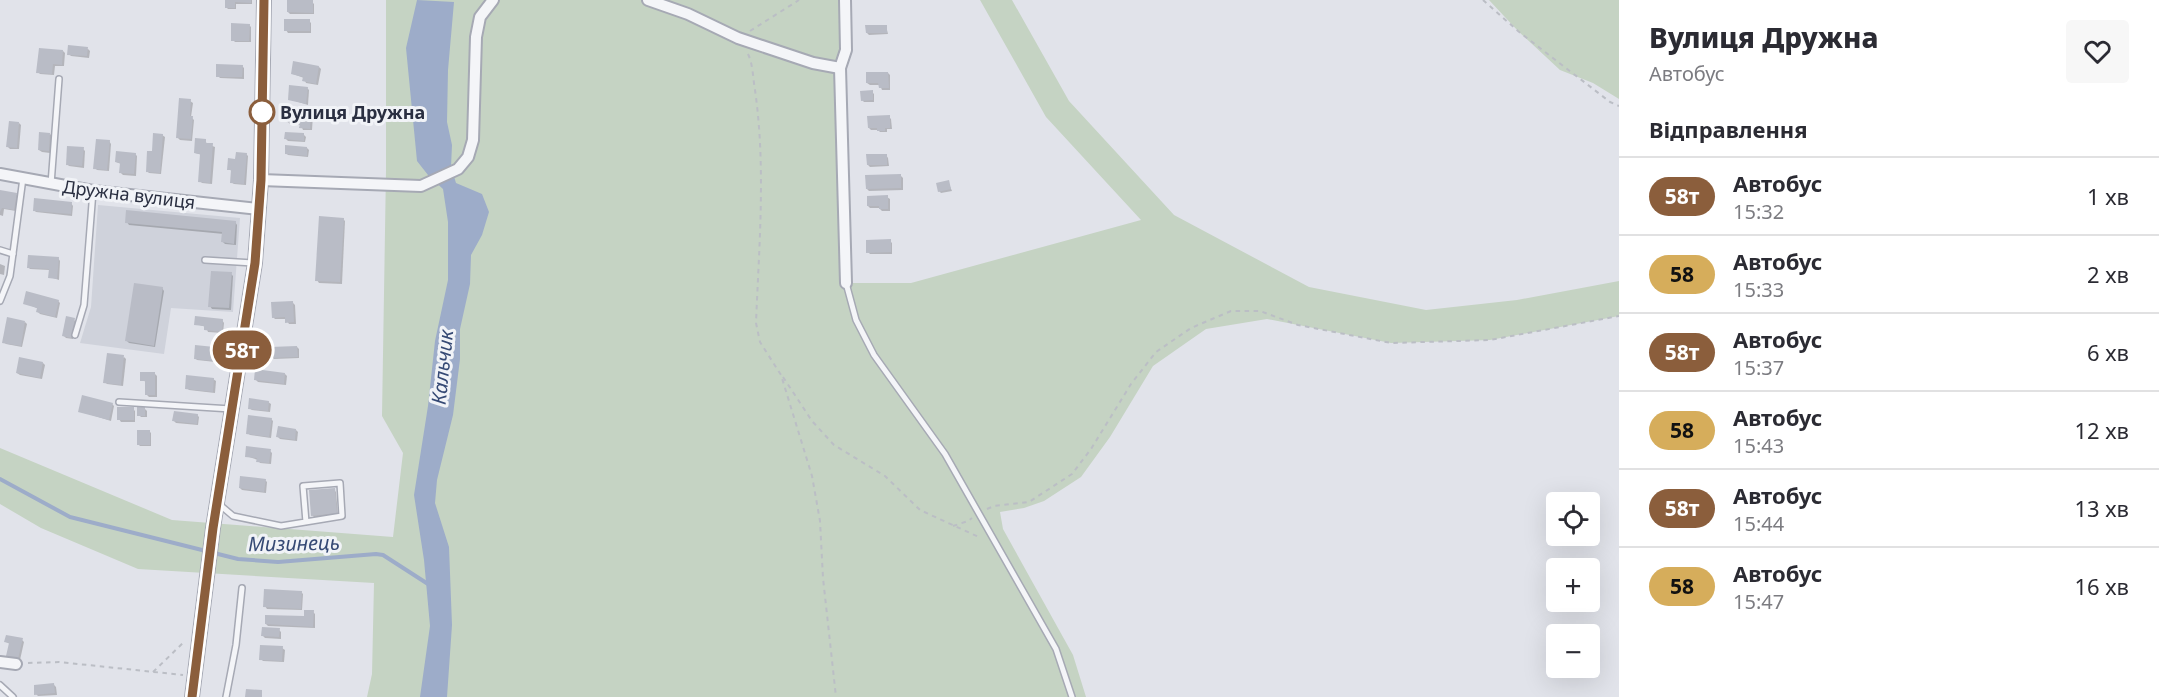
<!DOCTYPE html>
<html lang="uk">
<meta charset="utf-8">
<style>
:root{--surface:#fff;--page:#f7f7f7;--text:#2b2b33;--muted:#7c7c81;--line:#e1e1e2}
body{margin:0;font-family:"Noto Sans",sans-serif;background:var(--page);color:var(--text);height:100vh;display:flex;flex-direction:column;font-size:22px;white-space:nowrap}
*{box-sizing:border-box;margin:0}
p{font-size:20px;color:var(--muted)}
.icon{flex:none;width:33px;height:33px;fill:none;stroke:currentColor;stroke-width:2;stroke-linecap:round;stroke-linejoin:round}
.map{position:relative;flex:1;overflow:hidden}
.panel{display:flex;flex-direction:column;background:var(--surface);width:540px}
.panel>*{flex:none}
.badge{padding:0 12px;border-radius:20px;font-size:21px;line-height:39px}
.tools{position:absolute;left:1546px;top:492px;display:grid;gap:12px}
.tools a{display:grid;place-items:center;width:54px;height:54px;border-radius:6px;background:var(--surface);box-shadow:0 6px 24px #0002;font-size:30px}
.map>.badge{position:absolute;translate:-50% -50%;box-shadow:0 0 0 3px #fff}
h2{padding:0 30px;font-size:22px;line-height:54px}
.round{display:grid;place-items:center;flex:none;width:63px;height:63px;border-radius:6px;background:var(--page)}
.summary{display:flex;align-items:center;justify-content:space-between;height:102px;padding:0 30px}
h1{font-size:28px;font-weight:800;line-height:45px}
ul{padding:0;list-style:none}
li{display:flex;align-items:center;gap:18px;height:78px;padding:0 30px;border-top:2px solid var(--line)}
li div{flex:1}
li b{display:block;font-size:22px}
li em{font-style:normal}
li .badge{min-width:66px;font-weight:700;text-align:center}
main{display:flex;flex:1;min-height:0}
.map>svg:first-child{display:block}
.built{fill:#cfd2db}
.green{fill:#c5d3c3}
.water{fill:#9dacc9}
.shadow{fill:#0003}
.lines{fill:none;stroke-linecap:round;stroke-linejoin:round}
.stream{stroke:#9dacc9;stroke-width:4}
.building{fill:#b9bcc6}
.service-casing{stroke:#a6a9b4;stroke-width:8}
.minor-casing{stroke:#a6a9b4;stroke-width:14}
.tertiary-casing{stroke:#a6a9b4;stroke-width:16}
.path{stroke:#bbbec5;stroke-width:2;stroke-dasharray:4.5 4.5;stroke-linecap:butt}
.service{stroke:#f4f5f8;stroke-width:5}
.minor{stroke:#f4f5f8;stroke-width:10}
.tertiary{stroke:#f4f5f8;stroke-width:14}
.line-casing{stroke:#fff;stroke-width:14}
.line{stroke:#8b5e3c;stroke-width:9}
.stop-dot{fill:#fff;stroke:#8b5e3c;stroke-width:3}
.labels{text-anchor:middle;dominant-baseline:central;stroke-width:6;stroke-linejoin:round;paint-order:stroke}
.stop-label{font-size:18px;font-weight:bold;fill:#2a2f41;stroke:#f1f3f7;text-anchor:start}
.street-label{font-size:18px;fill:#2a2f41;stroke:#f1f3f7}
.water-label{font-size:20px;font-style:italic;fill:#354974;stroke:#f1f3f7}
</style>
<main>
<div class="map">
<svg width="1619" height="697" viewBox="0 0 1619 697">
<rect width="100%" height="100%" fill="#e1e3ea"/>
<polygon class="built" points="98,205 240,218 233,312 171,308 164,354 80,343 91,307"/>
<g class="green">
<polygon points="386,0 845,0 840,68 846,283 911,283 1141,220 1046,117 980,0 1012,0 1069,101 1174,215 1309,287 1426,310 1517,300 1619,281 1619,316 1490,340 1391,343 1267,319 1206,329 1153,366 1110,437 1081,477 1044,501 1024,508 1000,512 1003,529 1073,655 1086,697 367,697 372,674 374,583 138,569 41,528 0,504 0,448 172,520 393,537 403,453 382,416 386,170"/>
<polygon points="1489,0 1619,0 1619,99 1593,83 1560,70 1518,31"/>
</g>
<polygon class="water" points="417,0 454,2 448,70 447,122 452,145 451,167 456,183 482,194 489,212 482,235 471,255 470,284 460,329 460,359 453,415 437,480 435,503 449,547 452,625 447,697 420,697 430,626 424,560 414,495 428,406 435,341 448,280 448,222 443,189 428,175 417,161 406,48"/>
<g class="shadow">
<polygon points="220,0 252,0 252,4 236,4 236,9 228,9 226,7 226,0"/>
<polygon points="296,0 312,2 314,4 314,14 290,14 288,12"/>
<polygon points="309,21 311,23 311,33 288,33 286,30"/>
<polygon points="249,25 251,27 251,42 235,42 233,40"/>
<polygon points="886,26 888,34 869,35 867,33"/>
<polygon points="88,49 90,51 89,58 71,56 69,54"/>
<polygon points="63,51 65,53 64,66 55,66 54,75 40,74 38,72"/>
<polygon points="242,66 244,68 244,79 220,78 218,76"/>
<polygon points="319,67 321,69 318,85 306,83 304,78 293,74"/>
<polygon points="888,73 890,75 890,90 882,90 880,85 870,85 867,83"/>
<polygon points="307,88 309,90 308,105 289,99"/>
<polygon points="872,92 874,94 874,102 864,102 862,100"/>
<polygon points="190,101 193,103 191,117 194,120 192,141 180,140 177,137"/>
<polygon points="311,113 313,115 312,130 303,130 301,125 290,124 288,122"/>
<polygon points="889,117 891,119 892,129 887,129 887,132 880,132 878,130 871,130 869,128"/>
<polygon points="19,123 21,125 19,149 10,149 8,147"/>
<polygon points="50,134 52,136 50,153 42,152 39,150"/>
<polygon points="162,135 165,137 161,174 149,173 147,171"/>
<polygon points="304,135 306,137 305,142 288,141 286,139"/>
<polygon points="205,140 207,144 215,147 212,184 202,183 200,181 202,155 195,153"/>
<polygon points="109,141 111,144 109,171 97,170 95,168"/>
<polygon points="307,148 309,150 308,157 288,155 286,153"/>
<polygon points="83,149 85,151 84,168 69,166 67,164"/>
<polygon points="135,154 137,156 136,176 123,175 120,172 121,164 116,162"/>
<polygon points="246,154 248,156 246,185 234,184 231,182 232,171 228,169"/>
<polygon points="886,155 888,158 889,166 870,167 868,165"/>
<polygon points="900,175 903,178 903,190 869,191 867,189"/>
<polygon points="948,182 952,191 941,193 939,191"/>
<polygon points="0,191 16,194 18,196 16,211 4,209 3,216 0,215"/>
<polygon points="887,197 890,199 890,211 882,211 879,208 870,208 868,206"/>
<polygon points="71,203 73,206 72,216 36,212 34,210"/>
<polygon points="343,219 345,221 342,284 319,283 317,280"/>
<polygon points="127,222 235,222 237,225 236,245 225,244 223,242 224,234 129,225"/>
<polygon points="890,241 892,243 892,254 870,254 868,252"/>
<polygon points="58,258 60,261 59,280 50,277 50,270 30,269 28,267"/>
<polygon points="0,264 5,266 4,275 0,274"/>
<polygon points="231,274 233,276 231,310 212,309 210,306"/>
<polygon points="162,288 164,291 155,347 129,343 127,341"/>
<polygon points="58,301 60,303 57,318 40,314 38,312 39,309 25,303"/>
<polygon points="293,303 295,305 296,324 289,324 286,319 275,319 273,317"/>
<polygon points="74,320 76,322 73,339 66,338 64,336"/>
<polygon points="222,320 224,323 223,333 208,332 206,327 196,324"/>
<polygon points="25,322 27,324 22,347 6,344 4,342"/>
<polygon points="297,347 299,349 299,358 274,359 272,357"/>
<polygon points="224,350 226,352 225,363 197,360 195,358"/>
<polygon points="124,357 126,359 123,386 107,384 105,382"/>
<polygon points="43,363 45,365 42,379 20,375 17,373"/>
<polygon points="155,374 157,376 157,397 149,397 147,395 147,382 141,380"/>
<polygon points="285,374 287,376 286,385 258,382 255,379"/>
<polygon points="213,379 216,381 215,393 189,390 187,388"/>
<polygon points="268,402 271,404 270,412 252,410 249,408"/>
<polygon points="112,404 114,406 111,421 79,411"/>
<polygon points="133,409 135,411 135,422 121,422 119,419"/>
<polygon points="145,409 147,411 147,417 141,417 139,415"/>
<polygon points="197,415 199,417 198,425 176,423 174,421"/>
<polygon points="271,419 273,421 271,438 250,435 248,433"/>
<polygon points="296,430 298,432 297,441 280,439 278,437"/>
<polygon points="149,431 151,433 151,446 140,446 138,444"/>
<polygon points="270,451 272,453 271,464 260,463 258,460 246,456"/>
<polygon points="265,480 267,482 266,493 242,490 240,488"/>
<polygon points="334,490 336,492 338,515 314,517 312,515"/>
<polygon points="301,592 303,594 302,610 267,609 265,606"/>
<polygon points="313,612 315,614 315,628 268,626 266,624 306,618"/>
<polygon points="279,630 281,632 281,639 265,638 263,636"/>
<polygon points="22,640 24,642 20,660 10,658 8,656 10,644 6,642"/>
<polygon points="282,648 285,650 284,662 263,661 261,659"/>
<polygon points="54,685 56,687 57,695 38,696 36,694"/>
</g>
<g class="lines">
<polyline class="stream" points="0,479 70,517 238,559 278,562 376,554 383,555 428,584"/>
</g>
<g class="building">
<polygon points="225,0 251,0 251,3 235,2 235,8 225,8"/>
<polygon points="287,0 313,0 313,13 287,12"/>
<rect x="284" y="19" width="26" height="12"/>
<polygon points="231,23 250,24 249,41 231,41"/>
<polygon points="865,25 887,25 887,33 866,33"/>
<polygon points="68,45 88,47 87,56 67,55"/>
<polygon points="39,48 63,50 62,65 53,64 52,74 36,73"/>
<polygon points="293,61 319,66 316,84 302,81 303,77 291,74"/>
<polygon points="216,64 243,65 242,77 216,77"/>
<polygon points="866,72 888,72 889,88 879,88 878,83 866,83"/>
<polygon points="289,85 308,87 306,104 288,100"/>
<polygon points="873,90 873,100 861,101 860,91"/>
<polygon points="179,98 191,99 190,116 193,116 191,139 176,138"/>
<polygon points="287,109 311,111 310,129 299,128 300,123 286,122"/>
<polygon points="890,115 890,128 885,128 885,131 877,131 877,128 868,128 867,116"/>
<polygon points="9,121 19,122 17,148 6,147"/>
<polygon points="39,132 50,133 49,151 38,150"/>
<polygon points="285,132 304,133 304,141 284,139"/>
<polygon points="153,133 163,134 160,173 146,172 147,151 152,151"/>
<polygon points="195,138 206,139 206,143 213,143 210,183 198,182 200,154 194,153"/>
<polygon points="96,139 110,140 107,170 93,169"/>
<polygon points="285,145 307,147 307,156 285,154"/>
<polygon points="67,146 84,147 82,166 66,165"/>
<polygon points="116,151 136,153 134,174 119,173 120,163 115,162"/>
<polygon points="236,152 247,153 244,184 230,183 231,170 227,170 228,158 235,159"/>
<polygon points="866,154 887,154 887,165 867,165"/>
<polygon points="901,174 901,188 866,189 865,175"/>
<polygon points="949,180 951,189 938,192 936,183"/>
<polygon points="0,190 17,193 14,210 2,208 0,212"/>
<polygon points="888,195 888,209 879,209 879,206 867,206 867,196"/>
<polygon points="34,198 72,202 71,214 33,211"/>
<polygon points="126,210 236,221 234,244 221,242 222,232 125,223"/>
<polygon points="319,216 344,218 340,282 315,281"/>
<polygon points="891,239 891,252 866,253 866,240"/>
<polygon points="28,255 59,257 57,279 48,278 49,269 27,268"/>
<polygon points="211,271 232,272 229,308 208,307"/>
<polygon points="134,283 163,287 154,346 125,341"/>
<polygon points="26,291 59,300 55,317 36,312 37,308 23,304"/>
<polygon points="293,301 294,322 285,323 285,317 272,318 271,302"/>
<polygon points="66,316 75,318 71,338 62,336"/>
<polygon points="195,316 223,319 222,332 204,330 204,326 194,325"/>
<polygon points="7,317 25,321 21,346 2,343"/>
<polygon points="195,345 224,348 223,362 194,359"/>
<polygon points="297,346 298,357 270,358 270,347"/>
<polygon points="107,353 124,355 121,385 103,383"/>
<polygon points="19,357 43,362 40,378 16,373"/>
<polygon points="255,369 285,373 284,384 254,380"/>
<polygon points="140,372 155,372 155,395 145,395 145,381 140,381"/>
<polygon points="186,375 214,378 213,392 185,389"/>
<polygon points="82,395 113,403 109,420 78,412"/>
<polygon points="249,398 269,401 268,411 248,409"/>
<rect x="117" y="407" width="17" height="13"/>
<rect x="137" y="407" width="8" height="9"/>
<polygon points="174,411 198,414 197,424 172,421"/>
<polygon points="248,415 272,418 269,437 246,434"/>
<polygon points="278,426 296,429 295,440 276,437"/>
<rect x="137" y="430" width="13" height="15"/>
<polygon points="246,446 271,449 269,463 256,462 257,458 245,457"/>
<polygon points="240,476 266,479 264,492 239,488"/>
<polygon points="335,488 337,513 311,516 309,490"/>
<polygon points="264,589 302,591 301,609 263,607"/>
<polygon points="304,610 314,610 313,627 265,624 265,615 304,616"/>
<polygon points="262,627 280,628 279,637 261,636"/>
<polygon points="6,635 23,638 18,659 6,656 9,643 4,642"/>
<polygon points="260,645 283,646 282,661 259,660"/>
<polygon points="54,683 55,693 34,695 34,685"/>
<polygon points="246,689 262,690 262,697 245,697"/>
</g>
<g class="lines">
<defs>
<g id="service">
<polyline points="51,184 59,79"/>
<polyline points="0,250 13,254"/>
<polyline points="205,260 253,263"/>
<polyline points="846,283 856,320 874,355 945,454 1056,649 1072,697"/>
<polyline points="0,301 10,276 23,178"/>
<polyline points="75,335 84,305 93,191"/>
<polyline points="119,402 231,409"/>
<polyline points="220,505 233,516 281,526 342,516 340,483 303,486 306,522"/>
<polyline points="0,685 13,697"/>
<polyline points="226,697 236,645 242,588"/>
</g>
<g id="minor">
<polyline points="648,0 688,14 738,38 813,63 840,68"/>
<polyline points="845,0 846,50 840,68 846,283"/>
<polyline points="0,174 93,191 259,209"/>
<polyline points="261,180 421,186 458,169 468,157 473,140 476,37 480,17 493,0"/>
<polyline points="0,662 16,664"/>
</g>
<polyline id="tertiary" points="192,697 213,528 255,263 261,180 264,0"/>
</defs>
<use href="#service" class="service-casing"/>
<use href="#minor" class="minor-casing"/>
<use href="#tertiary" class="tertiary-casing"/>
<g class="path">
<polyline points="1483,0 1518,31 1610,102 1619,106"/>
<polyline points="750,31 799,0"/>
<path d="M748,54c5,10 5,25 7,36 11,77 4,156 1,233l4,19 21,33 31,101 8,45 3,57 13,119"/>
<polyline points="783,377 812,421 834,445 885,476 920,510 981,538"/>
<polyline points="987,509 994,506 1029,502 1072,474 1091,449 1131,384 1156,352 1191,328 1231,311 1260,311 1298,325 1391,343 1490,340 1619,316"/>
<polyline points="953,526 968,521 972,518"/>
<polyline points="28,663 59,662 183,675"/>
<polyline points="153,672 185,641"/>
</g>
<use href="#service" class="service"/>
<use href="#minor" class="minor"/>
<use href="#tertiary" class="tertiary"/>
</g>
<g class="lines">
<defs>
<polyline id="line" points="192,697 213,528 255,263 261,180 264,0"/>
</defs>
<use href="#line" class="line-casing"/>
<use href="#line" class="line"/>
</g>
<circle class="stop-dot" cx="262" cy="112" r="12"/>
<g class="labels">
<g class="stop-label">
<text x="280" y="112">Вулиця Дружна</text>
</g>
<g class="street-label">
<text transform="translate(129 194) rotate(7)">Дружна вулиця</text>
</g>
<g class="water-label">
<text transform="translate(442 367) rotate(-84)">Кальчик</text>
<text transform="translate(294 543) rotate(-1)">Мизинець</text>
</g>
</g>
</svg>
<div class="tools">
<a><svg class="icon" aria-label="locate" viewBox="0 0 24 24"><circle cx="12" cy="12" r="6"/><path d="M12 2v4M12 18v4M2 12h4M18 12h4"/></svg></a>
<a>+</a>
<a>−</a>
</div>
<b class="badge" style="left:242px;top:350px;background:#8b5e3c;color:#fff">58т</b>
</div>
<section class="panel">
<div class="summary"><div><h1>Вулиця Дружна</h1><p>Автобус</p></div><a class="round"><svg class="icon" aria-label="heart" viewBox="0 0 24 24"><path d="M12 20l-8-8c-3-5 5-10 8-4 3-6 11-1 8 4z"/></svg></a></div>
<h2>Відправлення</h2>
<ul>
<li><span class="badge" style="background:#8b5e3c;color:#fff">58т</span><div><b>Автобус</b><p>15:32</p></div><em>1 хв</em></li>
<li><span class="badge" style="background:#d6ad5b;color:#111">58</span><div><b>Автобус</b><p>15:33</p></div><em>2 хв</em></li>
<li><span class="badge" style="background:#8b5e3c;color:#fff">58т</span><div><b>Автобус</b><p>15:37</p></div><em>6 хв</em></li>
<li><span class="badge" style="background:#d6ad5b;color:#111">58</span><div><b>Автобус</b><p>15:43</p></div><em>12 хв</em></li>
<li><span class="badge" style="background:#8b5e3c;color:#fff">58т</span><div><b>Автобус</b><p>15:44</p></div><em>13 хв</em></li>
<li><span class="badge" style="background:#d6ad5b;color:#111">58</span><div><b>Автобус</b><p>15:47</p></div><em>16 хв</em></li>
</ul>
</section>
</main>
